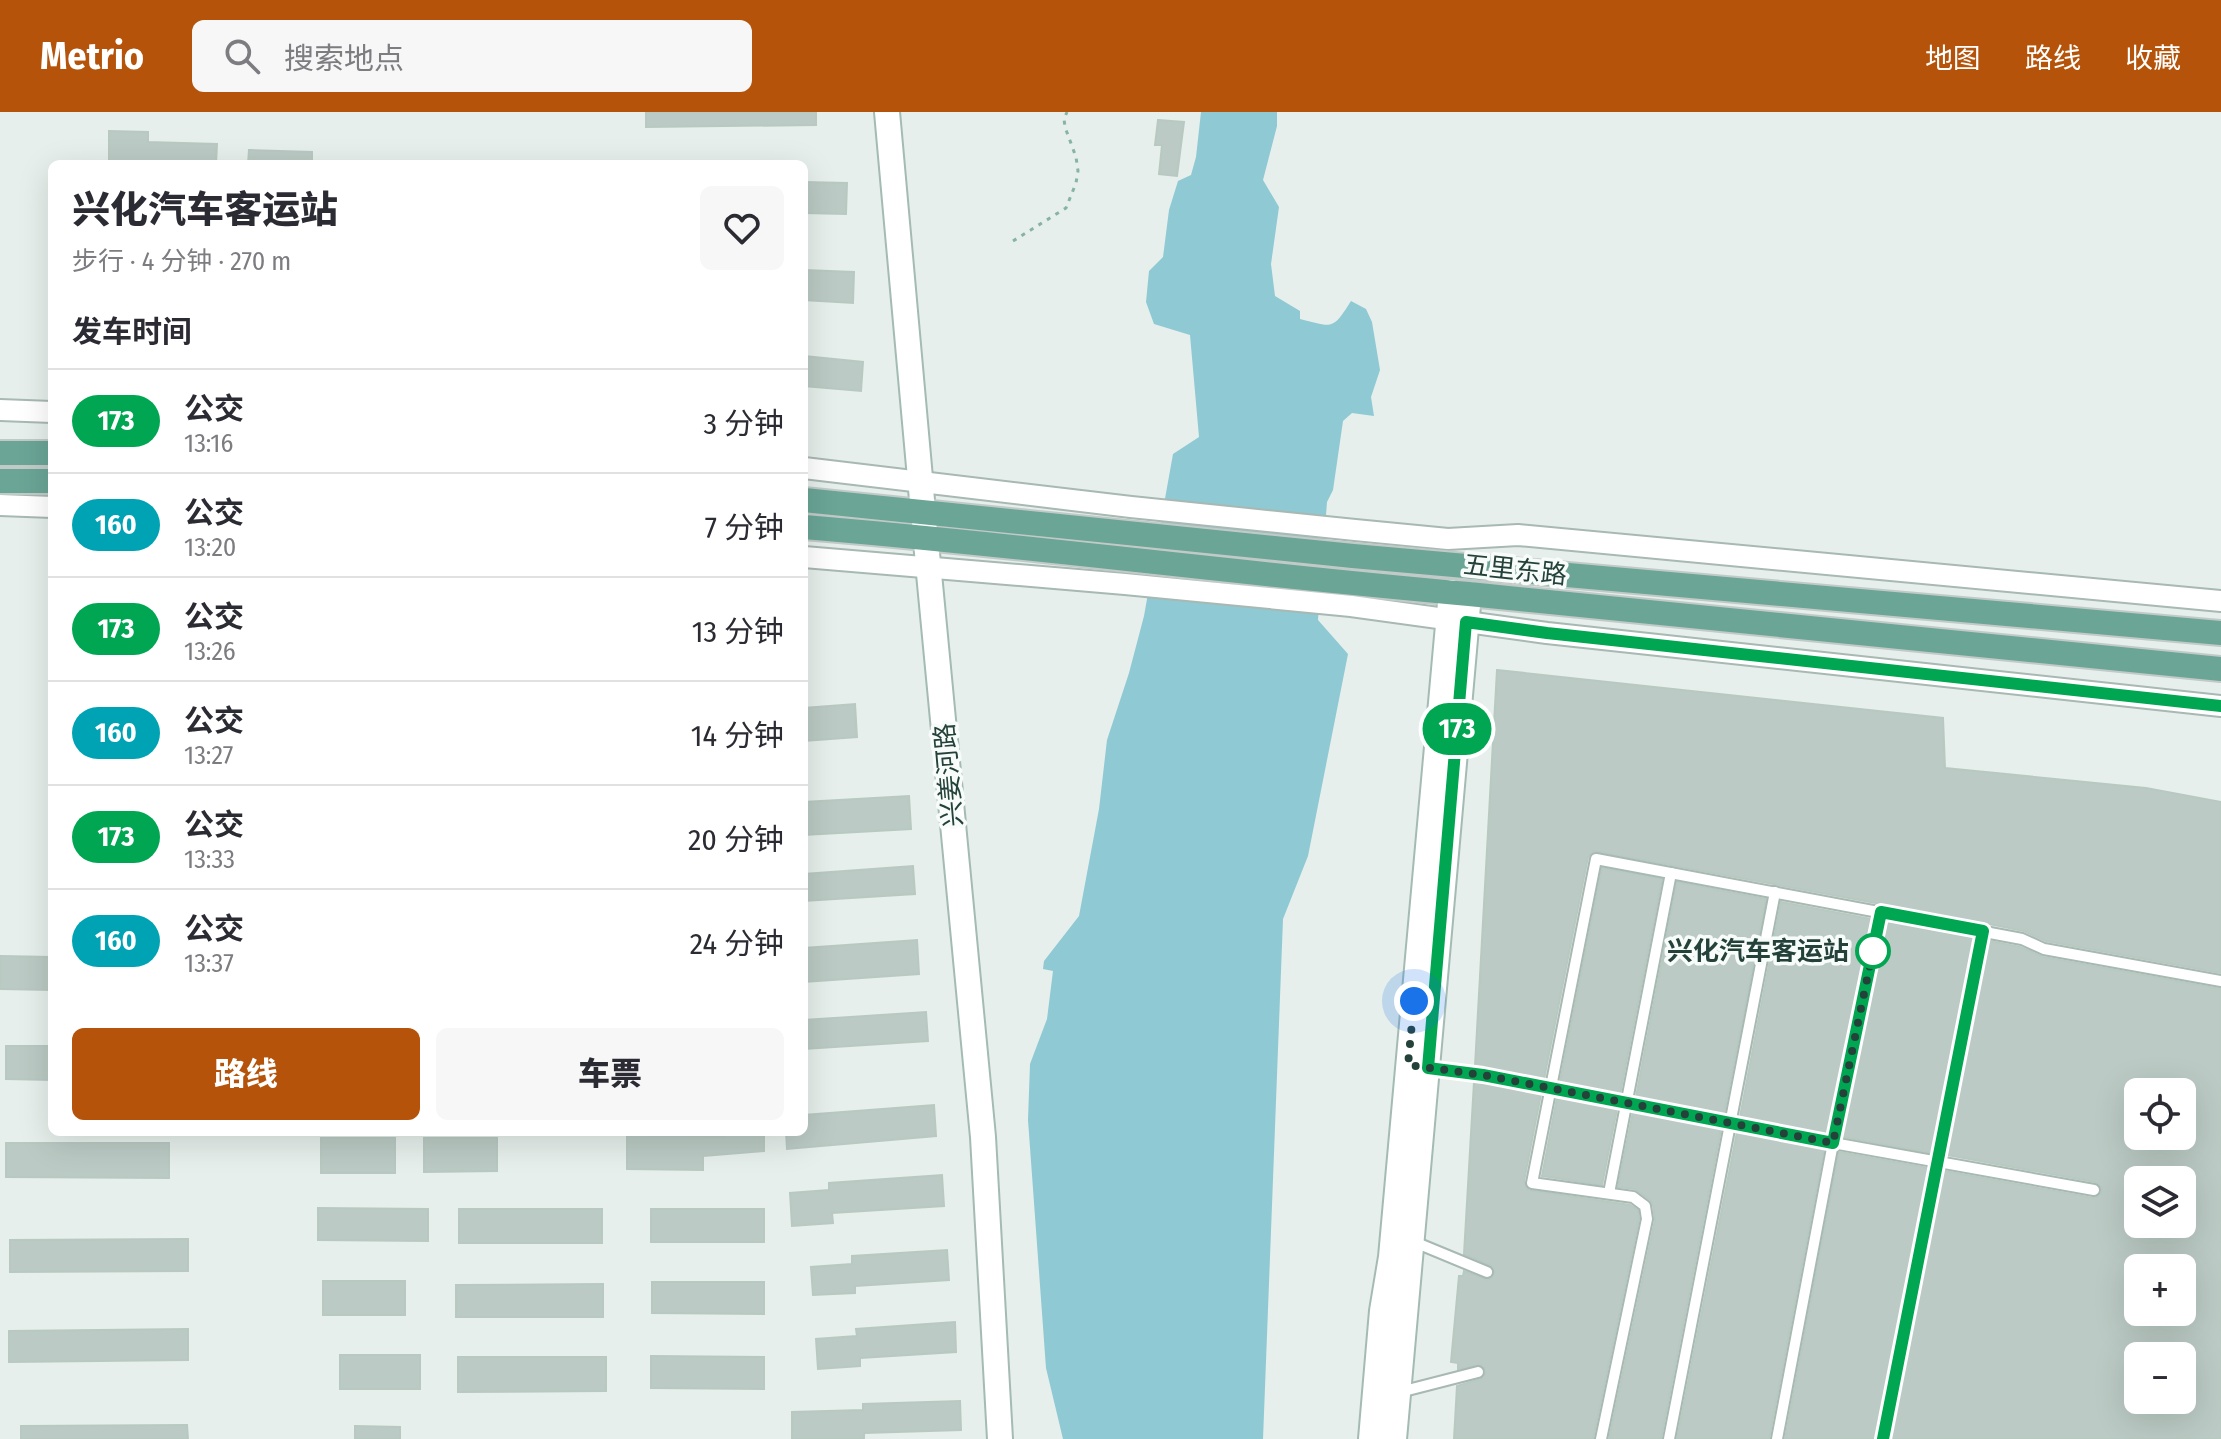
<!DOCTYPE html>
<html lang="zh">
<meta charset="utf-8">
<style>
:root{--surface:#fff;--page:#f7f7f7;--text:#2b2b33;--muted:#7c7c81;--line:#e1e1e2;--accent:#b45309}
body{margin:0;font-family:"Fira Sans Condensed","Noto Sans SC",sans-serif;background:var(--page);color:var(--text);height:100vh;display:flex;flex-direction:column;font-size:30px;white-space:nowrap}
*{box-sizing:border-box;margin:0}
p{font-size:26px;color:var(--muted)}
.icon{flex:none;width:44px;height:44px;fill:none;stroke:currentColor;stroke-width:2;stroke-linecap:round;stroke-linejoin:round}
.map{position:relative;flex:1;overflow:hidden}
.sheet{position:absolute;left:48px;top:48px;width:760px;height:976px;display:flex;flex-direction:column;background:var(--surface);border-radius:12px;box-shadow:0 8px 32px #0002}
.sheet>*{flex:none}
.badge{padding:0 16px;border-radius:26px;font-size:28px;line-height:52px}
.controls{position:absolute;left:2124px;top:966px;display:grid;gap:16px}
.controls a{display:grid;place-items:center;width:72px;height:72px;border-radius:12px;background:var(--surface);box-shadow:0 8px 32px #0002;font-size:40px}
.you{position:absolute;width:40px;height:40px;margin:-20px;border:6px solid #fff;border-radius:50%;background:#1a73e8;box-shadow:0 0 0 12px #1a73e833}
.map>.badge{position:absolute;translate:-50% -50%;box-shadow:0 0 0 4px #fff}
h2{padding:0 24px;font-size:30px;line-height:72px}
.round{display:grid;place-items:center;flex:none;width:84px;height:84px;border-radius:12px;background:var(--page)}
.head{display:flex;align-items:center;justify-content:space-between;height:136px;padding:0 24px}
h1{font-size:38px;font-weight:800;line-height:60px}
.cta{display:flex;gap:16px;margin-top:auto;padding:16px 24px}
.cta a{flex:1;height:92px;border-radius:12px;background:var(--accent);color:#fff;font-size:32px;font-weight:800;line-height:92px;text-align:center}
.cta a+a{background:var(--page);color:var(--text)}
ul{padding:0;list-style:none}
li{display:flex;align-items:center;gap:24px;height:104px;padding:0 24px;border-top:2px solid var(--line)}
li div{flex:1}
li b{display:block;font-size:30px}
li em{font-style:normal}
li .badge{min-width:88px;font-weight:700;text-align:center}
header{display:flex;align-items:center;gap:48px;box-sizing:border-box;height:112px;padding:0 40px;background:var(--accent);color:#fff}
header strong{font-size:38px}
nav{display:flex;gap:44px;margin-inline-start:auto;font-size:28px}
.search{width:560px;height:72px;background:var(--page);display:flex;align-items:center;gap:20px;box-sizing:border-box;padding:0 28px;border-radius:12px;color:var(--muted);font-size:30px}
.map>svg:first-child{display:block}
.water{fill:#8ec9d4}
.building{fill:#bbcac4;stroke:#b8c9c2;stroke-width:2;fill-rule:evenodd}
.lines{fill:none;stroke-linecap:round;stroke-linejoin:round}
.lane-casing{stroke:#a8b8b2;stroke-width:14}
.street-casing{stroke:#a8b8b2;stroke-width:24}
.secondary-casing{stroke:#a4bbb3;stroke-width:28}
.primary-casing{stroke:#c2cac8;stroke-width:28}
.path{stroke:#86b3a5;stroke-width:3;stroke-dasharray:4 6;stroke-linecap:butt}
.lane{stroke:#fff;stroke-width:10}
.street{stroke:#fff;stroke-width:20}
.secondary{stroke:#fff;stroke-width:24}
.primary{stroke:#6aa596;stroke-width:24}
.line-casing{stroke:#fff;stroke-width:18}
.line{stroke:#00a651;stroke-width:12}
.walk{stroke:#24423a;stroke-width:8;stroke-dasharray:0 14.4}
.stop-dot{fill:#fff;stroke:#00a651;stroke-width:4}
.labels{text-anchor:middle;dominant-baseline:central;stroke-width:7;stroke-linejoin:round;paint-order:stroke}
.street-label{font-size:26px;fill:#24423a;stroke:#f7fbf9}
.stop-label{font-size:26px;font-weight:bold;fill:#24423a;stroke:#f7fbf9;text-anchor:end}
</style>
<header>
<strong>Metrio</strong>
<div class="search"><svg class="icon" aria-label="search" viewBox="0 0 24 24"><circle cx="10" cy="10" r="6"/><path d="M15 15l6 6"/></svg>搜索地点</div>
<nav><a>地图</a><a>路线</a><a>收藏</a></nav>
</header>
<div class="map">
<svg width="2221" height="1327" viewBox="0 0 2221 1327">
<rect width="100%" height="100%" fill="#e6efeb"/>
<path class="water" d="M1201,0h76v14l-14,54 16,27 -8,57 4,32 25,15v8c33,8 32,12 51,-18l15,8 6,13 8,48 -9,27 3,19 -22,-3 -9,8 -10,69 -6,12 -9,118 30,34 -40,202 -25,63 -20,520h-200l-17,-71 -18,-248 2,-56 17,-45 6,-48 -10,-2 1,-8 35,-45 20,-107 8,-69 22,-67 15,-57 29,-162 26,-17 -9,-102 -36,-11 -8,-22 3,-31 14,-14 6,-47 9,-29 13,-6 5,-18z"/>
<g class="building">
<polygon points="646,0 816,0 816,13 646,15"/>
<polygon points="1158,8 1184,10 1177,64 1159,62 1162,33 1155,33"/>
<polygon points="109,19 148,20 148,30 217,32 216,52 109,50"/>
<polygon points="249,38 312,40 312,52 248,52"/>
<polygon points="804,70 847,71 846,102 804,101"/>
<polygon points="804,158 854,160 853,191 804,188"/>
<polygon points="804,244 863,250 861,279 804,274"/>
<polygon points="1497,558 1943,606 1945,656 2146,676 2221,690 2221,861 2046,829 2024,819 1984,811 1594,739 1588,745 1544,967 1475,954"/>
<polygon points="855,592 857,625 804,629 804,596"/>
<polygon points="909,684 911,717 804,723 804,690"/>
<polygon points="913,754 915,782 804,789 804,762"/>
<polygon points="1602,756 1662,767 1620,982 1560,970"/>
<polygon points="1677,770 1766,787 1724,1002 1636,985"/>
<polygon points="1781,790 1871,807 1827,1022 1740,1005"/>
<polygon points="1887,810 1973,826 1931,1041 1842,1025"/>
<polygon points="917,828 919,862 804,870 804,836"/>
<path d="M1989,829l31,6 23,10 178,32v450h-330l53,-268 149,27 4,-1 5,-5 -1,-5 -6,-5 -148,-27zM2138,980h44v44h-44zM2138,1068h44v44h-44zM2138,1156h44v44h-44zM2138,1244h44v44h-44z"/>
<polygon points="0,844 52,845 52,878 0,877"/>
<polygon points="926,900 928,929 804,937 804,908"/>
<polygon points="6,934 52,934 52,968 6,967"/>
<polygon points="1474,970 1541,982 1524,1069 1528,1078 1630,1093 1638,1098 1639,1107 1593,1327 1454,1327 1457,1274 1481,1267 1486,1261 1485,1257 1481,1253 1458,1257 1458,1251 1451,1250 1459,1164 1463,1164 1464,1159 1487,1168 1492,1166 1495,1160 1490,1153 1464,1142"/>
<polygon points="1557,986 1617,997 1602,1073 1542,1064"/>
<polygon points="934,993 936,1024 787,1037 786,1020 804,1020 804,1003"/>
<polygon points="1633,1000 1721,1017 1661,1327 1609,1327 1655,1108 1653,1093 1650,1088 1635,1077 1618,1075"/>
<polygon points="725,1020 764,1020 764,1039 703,1044 703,1058 627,1057 627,1023 725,1025"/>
<polygon points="1737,1020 1824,1037 1769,1327 1677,1327"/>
<rect x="321" y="1026" width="74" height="35"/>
<polygon points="424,1026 497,1026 497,1059 424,1060"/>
<polygon points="6,1031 169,1031 169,1066 6,1065"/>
<polygon points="1839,1040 1928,1056 1875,1327 1785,1327"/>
<polygon points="942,1063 944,1094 832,1101 833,1111 792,1114 790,1081 829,1078 829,1071"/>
<polygon points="318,1096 428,1097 428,1129 318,1128"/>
<rect x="459" y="1097" width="143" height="34"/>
<rect x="651" y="1097" width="113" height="33"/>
<polygon points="188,1127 188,1159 10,1160 10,1128"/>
<polygon points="947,1138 949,1168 855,1174 855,1181 813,1183 811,1155 852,1152 852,1144"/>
<rect x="323" y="1169" width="82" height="34"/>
<polygon points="652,1170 764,1170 764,1202 652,1201"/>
<polygon points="603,1172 603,1205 456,1205 456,1173"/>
<polygon points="955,1210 956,1240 860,1246 860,1254 818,1257 816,1227 857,1224 856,1217"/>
<polygon points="188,1217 188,1248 9,1250 9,1219"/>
<rect x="340" y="1243" width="80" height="34"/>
<polygon points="651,1244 764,1245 764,1277 651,1276"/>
<polygon points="458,1245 606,1245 606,1279 458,1280"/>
<polygon points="960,1289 961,1318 864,1321 864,1327 792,1327 792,1300 863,1298 863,1292"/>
<polygon points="187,1313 188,1327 21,1327 21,1314"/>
<polygon points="355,1314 400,1315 400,1327 355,1327"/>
</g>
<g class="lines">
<defs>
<g id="lane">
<polyline points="1426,955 1483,963 1833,1031 2094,1078"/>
<polyline points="1609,1081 1671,761"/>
<polyline points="1412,1129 1487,1160"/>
<polyline points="1400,1280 1478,1260"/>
<polyline points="1601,1327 1647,1107 1645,1094 1633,1085 1532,1071 1596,747 2022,827 2044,837 2221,869"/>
<polyline points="1669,1327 1775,780"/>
<polyline points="1777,1327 1833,1031 1881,800"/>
<polyline points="1883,1327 1983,819"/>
</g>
<g id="street">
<polyline points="0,298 52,300"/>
<polyline points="804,356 1131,395 1355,418 1448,427 1518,423 2221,489"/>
<polyline points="0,393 52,395"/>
<polyline points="804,445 1125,472 1351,494 1547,521 2221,594"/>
</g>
<g id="secondary">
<polyline points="887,0 923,399 983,1025 1000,1327"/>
<polyline points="1371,1327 1382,1199 1391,1145 1451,480"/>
<polyline points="1394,1327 1469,482"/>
</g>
<g id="primary">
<polyline points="0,341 52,341"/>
<polyline points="0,369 52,369"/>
<polyline points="804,388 1353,444 2221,521"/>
<path d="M804,415c222,18 443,48 665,67l752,75"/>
</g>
</defs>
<use href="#lane" class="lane-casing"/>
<use href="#street" class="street-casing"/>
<use href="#secondary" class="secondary-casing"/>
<use href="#primary" class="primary-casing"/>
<polyline class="path" points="1013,129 1066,96 1076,71 1078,59 1076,45 1065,15 1064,7 1067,0"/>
<use href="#lane" class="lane"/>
<use href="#street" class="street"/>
<use href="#secondary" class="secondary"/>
<use href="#primary" class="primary"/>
</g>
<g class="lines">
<defs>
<polyline id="line" points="1883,1327 1983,819 1881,800 1833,1031 1483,963 1428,956 1466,510 1547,521 2221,594"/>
</defs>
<use href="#line" class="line-casing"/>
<use href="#line" class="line"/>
<polyline class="walk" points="1414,889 1408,953 1483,963 1833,1031 1875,829 1873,839"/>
</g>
<circle class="stop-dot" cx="1873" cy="839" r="16"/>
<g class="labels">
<g class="street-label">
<text transform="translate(1515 458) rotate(6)">五里东路</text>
<text transform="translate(949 663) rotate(-95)">兴姜河路</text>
</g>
<g class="stop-label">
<text x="1849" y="839">兴化汽车客运站</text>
</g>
</g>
</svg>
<div class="controls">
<a><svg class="icon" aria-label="locate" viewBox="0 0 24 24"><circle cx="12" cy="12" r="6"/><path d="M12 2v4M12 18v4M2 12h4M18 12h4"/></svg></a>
<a><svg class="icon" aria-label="layers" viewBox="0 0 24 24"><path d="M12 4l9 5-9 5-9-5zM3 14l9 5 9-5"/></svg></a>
<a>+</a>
<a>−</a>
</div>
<div class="you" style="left:1414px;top:889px"></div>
<b class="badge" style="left:1457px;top:617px;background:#00a651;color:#fff">173</b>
<section class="sheet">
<div class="head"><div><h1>兴化汽车客运站</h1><p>步行 · 4 分钟 · 270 m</p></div><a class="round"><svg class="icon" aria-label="heart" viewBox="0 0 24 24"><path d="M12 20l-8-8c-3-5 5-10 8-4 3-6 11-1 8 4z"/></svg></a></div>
<h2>发车时间</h2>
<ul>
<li><span class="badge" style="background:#00a651;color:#fff">173</span><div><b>公交</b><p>13:16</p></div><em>3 分钟</em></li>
<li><span class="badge" style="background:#00a3b4;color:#fff">160</span><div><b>公交</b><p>13:20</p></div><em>7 分钟</em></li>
<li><span class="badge" style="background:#00a651;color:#fff">173</span><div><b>公交</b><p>13:26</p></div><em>13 分钟</em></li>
<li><span class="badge" style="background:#00a3b4;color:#fff">160</span><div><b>公交</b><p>13:27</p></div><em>14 分钟</em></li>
<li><span class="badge" style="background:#00a651;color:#fff">173</span><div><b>公交</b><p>13:33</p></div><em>20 分钟</em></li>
<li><span class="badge" style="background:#00a3b4;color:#fff">160</span><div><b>公交</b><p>13:37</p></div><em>24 分钟</em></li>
</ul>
<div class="cta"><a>路线</a><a>车票</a></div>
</section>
</div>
